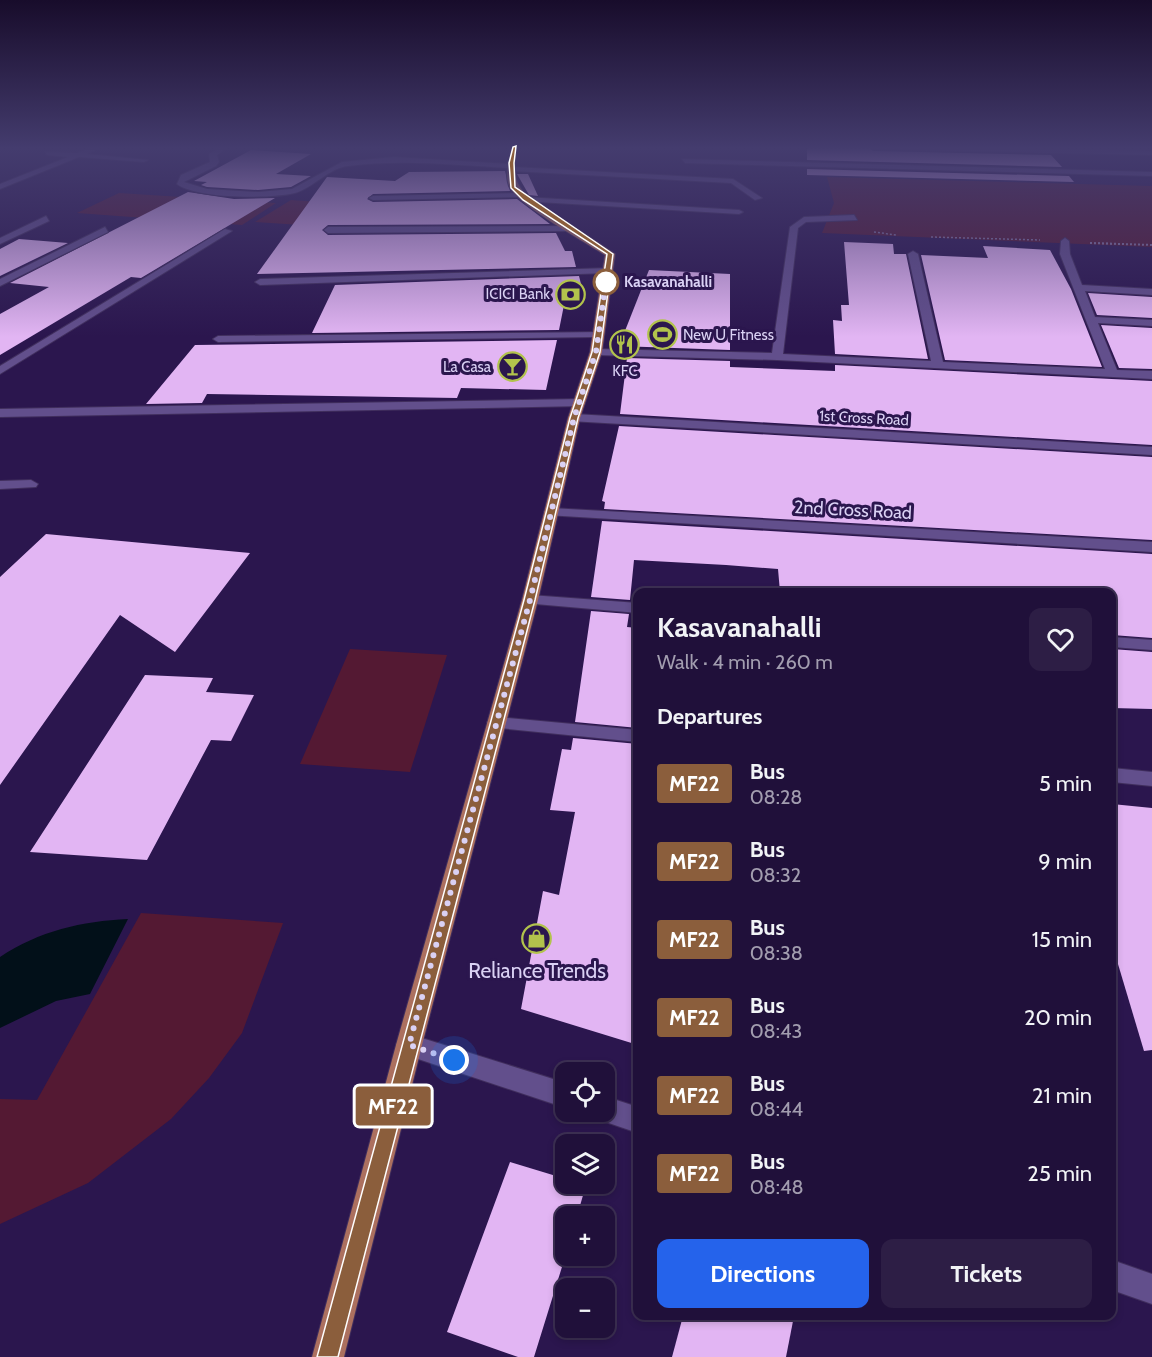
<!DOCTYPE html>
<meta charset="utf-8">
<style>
:root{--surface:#20103a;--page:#2d1e45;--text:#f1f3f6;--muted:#a29daf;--line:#3d3054;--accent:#2563eb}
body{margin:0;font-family:Cabin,sans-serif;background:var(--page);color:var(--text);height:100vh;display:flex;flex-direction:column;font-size:22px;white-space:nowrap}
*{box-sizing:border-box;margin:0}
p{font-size:20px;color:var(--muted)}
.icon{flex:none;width:33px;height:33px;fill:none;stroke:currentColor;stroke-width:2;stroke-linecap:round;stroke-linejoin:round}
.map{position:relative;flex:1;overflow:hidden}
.panel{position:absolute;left:633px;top:588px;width:483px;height:732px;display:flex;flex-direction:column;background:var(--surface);border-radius:12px;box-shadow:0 3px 9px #0003,0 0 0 2px var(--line)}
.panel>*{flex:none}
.badge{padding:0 12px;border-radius:4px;font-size:21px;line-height:39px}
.tools{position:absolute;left:555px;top:1062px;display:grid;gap:12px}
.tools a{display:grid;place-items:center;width:60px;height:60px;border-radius:12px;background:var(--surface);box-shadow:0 3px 9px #0003,0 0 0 2px var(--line);font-size:30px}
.you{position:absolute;width:30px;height:30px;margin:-15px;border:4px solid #fff;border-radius:50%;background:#1a73e8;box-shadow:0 0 0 9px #1a73e833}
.map>.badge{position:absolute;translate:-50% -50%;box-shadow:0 0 0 3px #fff}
h2{padding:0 24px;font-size:22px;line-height:54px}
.round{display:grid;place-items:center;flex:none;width:63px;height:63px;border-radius:12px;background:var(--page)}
.overview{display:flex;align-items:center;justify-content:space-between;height:102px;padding:0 24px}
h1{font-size:28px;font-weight:800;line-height:45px}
.cta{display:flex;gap:12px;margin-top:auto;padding:12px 24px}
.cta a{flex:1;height:69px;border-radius:12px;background:var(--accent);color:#fff;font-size:24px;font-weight:800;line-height:69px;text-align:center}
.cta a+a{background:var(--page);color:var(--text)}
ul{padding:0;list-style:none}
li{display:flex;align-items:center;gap:18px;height:78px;padding:0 24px}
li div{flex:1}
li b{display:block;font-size:22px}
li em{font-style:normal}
li .badge{min-width:66px;font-weight:700;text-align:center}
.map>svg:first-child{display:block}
.green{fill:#541933}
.water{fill:#021019}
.building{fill:#e2b5f3}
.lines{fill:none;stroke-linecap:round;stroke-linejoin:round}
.minor-casing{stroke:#402e5d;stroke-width:2}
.major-casing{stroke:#402e5d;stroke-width:2}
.path-far1{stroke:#8577a4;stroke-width:1.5;stroke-dasharray:2 2;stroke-linecap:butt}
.path{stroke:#8577a4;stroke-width:2;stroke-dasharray:2 2;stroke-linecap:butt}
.minor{fill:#624f8c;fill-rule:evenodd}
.major{fill:#ac705f;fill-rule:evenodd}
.line{fill:#8b5e3c;stroke:#fff;stroke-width:1.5}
.walk{stroke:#dad1f4;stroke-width:6;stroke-dasharray:0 10.8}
.stop-dot{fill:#fff;stroke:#8b5e3c;stroke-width:3}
.labels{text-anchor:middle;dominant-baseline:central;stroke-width:6;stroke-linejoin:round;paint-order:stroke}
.far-stop-label{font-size:15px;font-weight:bold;fill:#dad1f4;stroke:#2b164e;text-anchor:start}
.far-poi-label{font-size:15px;fill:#dad1f4;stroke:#2b164e;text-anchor:end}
.far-street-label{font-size:15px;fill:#dad1f4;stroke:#2b164e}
.street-label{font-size:18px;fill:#dad1f4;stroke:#2b164e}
.near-poi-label{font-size:21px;fill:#dad1f4;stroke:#2b164e}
</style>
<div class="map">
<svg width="1152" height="1357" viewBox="0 0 1152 1357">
<rect width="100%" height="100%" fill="#2b164e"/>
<g class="green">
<polygon points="827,177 1152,186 1152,247 822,233 834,203"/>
<polygon points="119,193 276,203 242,225 77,213"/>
<polygon points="291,200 334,203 301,225 255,222"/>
<polygon points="350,649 447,655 410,772 300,764"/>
<polygon points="141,913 283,923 242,1033 209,1078 171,1119 88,1183 0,1224 0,1099 37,1100"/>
</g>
<path class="water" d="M128,919l-38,75 -34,7 -56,27v-71c39,-26 82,-36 128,-38z"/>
<g class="building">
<polygon points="807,147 868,147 873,151 1051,155 1062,167 807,160"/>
<polygon points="251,150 311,154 276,174 311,176 291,187 258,190 207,187 201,185 207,182 194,181"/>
<polygon points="807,169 1069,176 1074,182 807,175"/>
<polygon points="505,171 510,191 373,194 367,199 373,202 517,199 550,224 328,225 322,230 328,235 556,233 565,251 572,251 576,267 257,274 327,177 395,181 409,172"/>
<polygon points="517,174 528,174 538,196 529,195"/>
<polygon points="188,192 234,199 275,198 141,278 131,277 0,355 0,314 49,287 10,283"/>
<polygon points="19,239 68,243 0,276 0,249"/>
<polygon points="844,242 893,244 894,254 906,254 928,359 835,354 833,320 842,321 841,305 849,305"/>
<polygon points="983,246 1050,250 1071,289 1102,367 945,360 921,255 988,258"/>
<polygon points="649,270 730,274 730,350 619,346"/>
<polygon points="579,276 585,300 565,300 559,330 312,333 335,285"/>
<polygon points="1088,293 1152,297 1152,318 1097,315"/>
<polygon points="1101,325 1152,328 1152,369 1119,368"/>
<polygon points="557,340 546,390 461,388 457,398 207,394 202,403 146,404 195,345"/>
<polygon points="627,358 730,361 730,367 835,371 835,365 1152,381 1152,445 620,414"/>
<polygon points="619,426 1152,457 1152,540 604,509 605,502 602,501"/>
<polygon points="602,521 1152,554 1152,638 1112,635 1112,592 780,592 778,569 726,565 634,560 630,600 591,597"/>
<polygon points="46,534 250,553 175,652 120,615 0,785 0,577"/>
<polygon points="591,611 629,614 627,627 638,628 638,728 575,722"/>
<polygon points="1112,649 1152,652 1152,709 1112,708"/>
<polygon points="145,675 213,678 206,692 254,695 231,741 211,740 147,860 30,852"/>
<polygon points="573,738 638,744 638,1045 521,1009 543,891 559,895 575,812 550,810 562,749 571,750"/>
<polygon points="1112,804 1152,808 1152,1050 1144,1051 1112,944"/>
<polygon points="510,1162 566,1179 566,1184 586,1185 577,1216 566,1216 566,1254 534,1357 518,1357 447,1332"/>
<polygon points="683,1316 794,1316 786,1357 672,1357"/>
</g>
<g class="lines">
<defs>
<g id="minor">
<polygon points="93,147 101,147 87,154 148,160 144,162 79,157 0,189 0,184 68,157 47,155 45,152 77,153"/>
<path d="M221,147h7l-11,8 2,7 -3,4 -32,16 23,7 51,3 34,-3 50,-27 52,-5 117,7 3,3 219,12 29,19 -7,2 -24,-17 -219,-12 -3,-3c-54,-3 -107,-9 -161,-2 -19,2 -35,22 -53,27 -24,6 -99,6 -118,-9l4,-9 29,-13 -1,-8z"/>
<polygon points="870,147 1152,151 1152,155 873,149"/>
<polygon points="682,159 1152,172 1152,176 685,163"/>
<polygon points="524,193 521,197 373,200 369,198 373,196"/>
<polygon points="525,197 739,210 743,212 739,214 522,201"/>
<polygon points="854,215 857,220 806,222 798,228 783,354 931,361 908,254 913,251 918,254 943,362 1105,369 1060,254 1061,241 1065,238 1069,241 1070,254 1082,285 1152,289 1152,295 1085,291 1095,317 1152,320 1152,326 1098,323 1117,370 1152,371 1152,379 777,360 596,355 590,352 596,349 772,353 790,227 804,217"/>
<polygon points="46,216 49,221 0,244 0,238"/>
<polygon points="573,226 570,231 328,233 324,230 328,227"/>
<polygon points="105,227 108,232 0,286 0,279"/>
<polygon points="225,229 232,231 0,374 0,366"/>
<polygon points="610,268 612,270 607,273 260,285 255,282 260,279"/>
<polygon points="602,332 603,334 598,337 218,342 213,339 218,336"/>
<polygon points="579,399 585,403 583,406 0,417 0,409"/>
<polygon points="574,414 1152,447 1152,455 570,421 570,415"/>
<polygon points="31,480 38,484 36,487 0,489 0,481"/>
<polygon points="551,508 1152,542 1152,552 546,515 544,512 546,509"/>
<polygon points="530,595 638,603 638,613 524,603 522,600"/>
<polygon points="1112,637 1152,640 1152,650 1112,647"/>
<polygon points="496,717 638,730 638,742 489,727 487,723 489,719"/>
<polygon points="1112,768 1152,772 1152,786 1112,782"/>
<polygon points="409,1034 566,1083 566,1108 400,1053 396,1045 400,1037"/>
<polygon points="604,1096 638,1107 638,1133 594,1118 592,1112 604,1112"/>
<polygon points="1112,1260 1152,1274 1152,1304 1112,1290"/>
</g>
<path id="major" d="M512,147h6c-5,21 -6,34 10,50l87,57 -13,98 -22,66 -42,182 -116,445 -78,312h-32l84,-312 126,-445 46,-182 22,-66 15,-97c-20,-13 -85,-49 -95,-67 -6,-11 -1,-30 2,-41z"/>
</defs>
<use href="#minor" class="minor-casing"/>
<use href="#major" class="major-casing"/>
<g class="path-far1">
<polyline points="874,232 896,235"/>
<polyline points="931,237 1040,240"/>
<polyline points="1090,243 1123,244"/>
</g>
<polyline class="path" points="1090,243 1152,245"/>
<use href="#minor" class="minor"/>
<use href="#major" class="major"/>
</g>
<linearGradient id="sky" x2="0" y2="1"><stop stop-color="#180c2b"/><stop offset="0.44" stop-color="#443c6e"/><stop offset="1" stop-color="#443c6e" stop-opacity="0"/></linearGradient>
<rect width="1152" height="337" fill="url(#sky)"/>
<polygon class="line" points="516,146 514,163 515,187 613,254 600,352 578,418 535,600 338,1357 317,1357 524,600 570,418 592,352 607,254 523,200 511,188 509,163 513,147"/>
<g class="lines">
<polyline class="walk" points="454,1060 409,1045 530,600 574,418 596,352 606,282"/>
</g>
<defs>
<symbol id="bank-ring" viewBox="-11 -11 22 22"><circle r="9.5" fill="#2b164e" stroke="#b2c34c" stroke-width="1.5"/><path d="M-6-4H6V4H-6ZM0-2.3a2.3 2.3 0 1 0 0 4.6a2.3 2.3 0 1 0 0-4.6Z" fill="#b2c34c"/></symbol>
<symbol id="stadium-ring" viewBox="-11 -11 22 22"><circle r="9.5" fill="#2b164e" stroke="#b2c34c" stroke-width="1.5"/><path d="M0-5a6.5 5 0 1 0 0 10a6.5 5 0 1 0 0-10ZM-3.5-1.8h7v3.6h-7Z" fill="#b2c34c"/></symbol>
<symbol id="restaurant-ring" viewBox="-11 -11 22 22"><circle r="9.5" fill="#2b164e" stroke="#b2c34c" stroke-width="1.5"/><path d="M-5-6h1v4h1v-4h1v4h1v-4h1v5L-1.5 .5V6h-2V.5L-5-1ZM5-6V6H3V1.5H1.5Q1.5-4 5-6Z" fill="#b2c34c"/></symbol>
<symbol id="bar-ring" viewBox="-11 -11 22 22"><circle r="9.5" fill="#2b164e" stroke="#b2c34c" stroke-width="1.5"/><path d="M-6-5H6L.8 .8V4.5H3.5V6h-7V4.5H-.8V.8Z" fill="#b2c34c"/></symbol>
<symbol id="shop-ring" viewBox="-11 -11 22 22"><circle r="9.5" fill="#2b164e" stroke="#b2c34c" stroke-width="1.5"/><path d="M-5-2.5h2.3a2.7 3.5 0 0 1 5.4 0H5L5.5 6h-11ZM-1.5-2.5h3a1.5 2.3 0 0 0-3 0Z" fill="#b2c34c"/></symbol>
</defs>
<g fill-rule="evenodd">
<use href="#bank-ring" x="554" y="278" width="33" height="33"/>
<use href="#stadium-ring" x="646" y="318" width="33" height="33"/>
<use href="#restaurant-ring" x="608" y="328" width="33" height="33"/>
<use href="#bar-ring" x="496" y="350" width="33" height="33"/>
<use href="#shop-ring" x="520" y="922" width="33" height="33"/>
</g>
<circle class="stop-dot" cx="606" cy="282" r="12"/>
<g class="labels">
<g class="far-stop-label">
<text x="624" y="282">Kasavanahalli</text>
</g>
<g class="far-poi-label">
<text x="550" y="294">ICICI Bank</text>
<text x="683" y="335" text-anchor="start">New U Fitness</text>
<text x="491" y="367">La Casa</text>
<text x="625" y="371" text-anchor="middle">KFC</text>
</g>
<g class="far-street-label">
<text transform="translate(864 418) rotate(3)">1st Cross Road</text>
</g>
<g class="street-label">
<text transform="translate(853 510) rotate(3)">2nd Cross Road</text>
</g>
<g class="near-poi-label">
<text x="537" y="970">Reliance Trends</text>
</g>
</g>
</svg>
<div class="tools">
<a><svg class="icon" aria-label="locate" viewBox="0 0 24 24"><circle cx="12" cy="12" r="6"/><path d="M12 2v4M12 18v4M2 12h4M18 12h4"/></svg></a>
<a><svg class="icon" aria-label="layers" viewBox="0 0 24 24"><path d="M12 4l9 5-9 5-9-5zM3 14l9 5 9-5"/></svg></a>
<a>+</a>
<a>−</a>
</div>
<div class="you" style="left:454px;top:1060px"></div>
<b class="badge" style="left:393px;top:1106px;background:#8b5e3c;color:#fff">MF22</b>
<section class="panel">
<div class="overview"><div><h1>Kasavanahalli</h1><p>Walk · 4 min · 260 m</p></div><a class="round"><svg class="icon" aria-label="heart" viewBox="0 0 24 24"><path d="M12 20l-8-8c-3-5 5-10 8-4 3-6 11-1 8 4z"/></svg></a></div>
<h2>Departures</h2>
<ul>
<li><span class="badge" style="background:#8b5e3c;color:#fff">MF22</span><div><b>Bus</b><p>08:28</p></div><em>5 min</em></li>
<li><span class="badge" style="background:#8b5e3c;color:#fff">MF22</span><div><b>Bus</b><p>08:32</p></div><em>9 min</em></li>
<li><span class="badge" style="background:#8b5e3c;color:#fff">MF22</span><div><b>Bus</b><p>08:38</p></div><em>15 min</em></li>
<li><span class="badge" style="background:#8b5e3c;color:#fff">MF22</span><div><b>Bus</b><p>08:43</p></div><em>20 min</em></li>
<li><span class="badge" style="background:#8b5e3c;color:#fff">MF22</span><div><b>Bus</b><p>08:44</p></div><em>21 min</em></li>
<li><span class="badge" style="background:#8b5e3c;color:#fff">MF22</span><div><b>Bus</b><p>08:48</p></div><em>25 min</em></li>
</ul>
<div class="cta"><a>Directions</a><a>Tickets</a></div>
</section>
</div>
